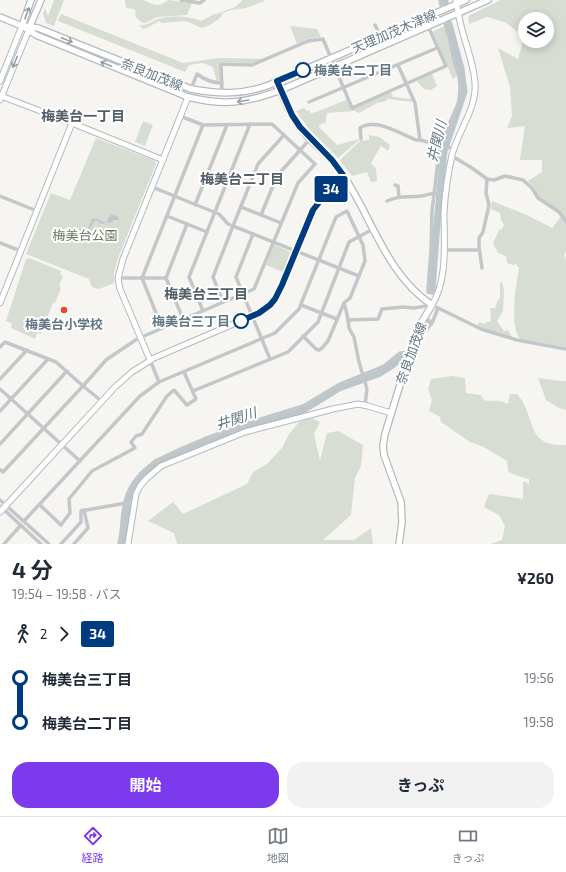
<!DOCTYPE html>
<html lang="ja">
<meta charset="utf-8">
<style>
:root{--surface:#fff;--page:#f2f2f3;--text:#1f2937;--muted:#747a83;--line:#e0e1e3;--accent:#7c3aed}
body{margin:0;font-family:"Exo 2","Noto Sans JP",sans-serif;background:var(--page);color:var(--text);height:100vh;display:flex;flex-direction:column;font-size:15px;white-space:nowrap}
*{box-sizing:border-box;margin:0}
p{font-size:13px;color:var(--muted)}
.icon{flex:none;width:22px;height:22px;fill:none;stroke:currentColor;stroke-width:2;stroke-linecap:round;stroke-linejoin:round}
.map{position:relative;height:544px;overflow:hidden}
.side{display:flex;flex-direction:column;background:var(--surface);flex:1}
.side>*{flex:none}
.badge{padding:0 8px;border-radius:3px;font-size:14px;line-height:26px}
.tools{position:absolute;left:518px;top:12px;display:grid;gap:8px}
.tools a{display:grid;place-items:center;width:36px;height:36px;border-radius:50%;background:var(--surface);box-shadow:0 2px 10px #0003;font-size:20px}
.map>.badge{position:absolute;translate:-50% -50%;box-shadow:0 0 0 2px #fff}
.legs{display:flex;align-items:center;gap:6px;height:44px;padding:0 12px;font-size:13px}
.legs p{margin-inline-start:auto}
.head{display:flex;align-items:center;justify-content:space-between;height:68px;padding:0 12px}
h1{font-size:22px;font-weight:700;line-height:30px}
.cta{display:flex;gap:8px;margin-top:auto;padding:8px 12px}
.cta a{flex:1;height:46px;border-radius:16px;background:var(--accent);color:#fff;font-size:16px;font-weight:700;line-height:46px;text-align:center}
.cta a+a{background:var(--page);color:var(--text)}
ul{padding:0 12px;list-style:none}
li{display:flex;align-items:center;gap:14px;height:44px;font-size:15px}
li i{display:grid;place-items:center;width:6px;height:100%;margin:0 5px;background:currentColor}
li i::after{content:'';width:10px;height:10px;margin:-5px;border:3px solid;border-radius:50%;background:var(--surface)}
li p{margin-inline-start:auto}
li:first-child i{background:linear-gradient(#0000 50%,currentColor 0)}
li:last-child i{background:linear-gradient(currentColor 50%,#0000 0)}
.dock{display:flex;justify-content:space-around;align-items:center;height:56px;border-top:1px solid var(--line);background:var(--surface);font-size:11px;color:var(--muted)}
.dock a{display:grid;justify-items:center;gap:2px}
.dock .active{color:var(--accent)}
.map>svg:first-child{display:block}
.green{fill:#d7ddd3;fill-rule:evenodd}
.water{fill:#bbc7cb}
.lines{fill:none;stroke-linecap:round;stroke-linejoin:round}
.river{stroke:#bbc7cb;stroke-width:7}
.secondary-casing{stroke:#b3b9bd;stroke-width:7}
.primary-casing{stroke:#b6babe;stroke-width:8}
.street{stroke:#c3c7ca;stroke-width:3.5}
.secondary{stroke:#fff;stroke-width:5}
.primary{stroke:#fff;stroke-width:5.5}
.oneway{stroke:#929fa9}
.line-1-casing{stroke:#fff;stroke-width:9}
.line-1{stroke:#003b80;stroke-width:6}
.stop-1-dot{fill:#fff;stroke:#003b80;stroke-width:2}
.poi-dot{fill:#e84a1f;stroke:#fff;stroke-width:1.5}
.labels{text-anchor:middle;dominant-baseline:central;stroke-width:4;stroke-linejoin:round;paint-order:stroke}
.street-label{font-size:13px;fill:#637684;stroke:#fff}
.stop-label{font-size:13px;font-weight:bold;fill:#637684;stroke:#fff;text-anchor:start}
.park-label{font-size:13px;fill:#687b62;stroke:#fff}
.poi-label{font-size:13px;font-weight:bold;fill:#637684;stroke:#fff}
.neighbourhood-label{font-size:14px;font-weight:bold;fill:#525f68;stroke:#fff}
.water-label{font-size:14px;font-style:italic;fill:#5f7881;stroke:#fff}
</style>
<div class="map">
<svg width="566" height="544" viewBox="0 0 566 544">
<rect width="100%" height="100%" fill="#f6f5f2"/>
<g class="green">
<polygon points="54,0 64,0 54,26 46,23 43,14 45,8 48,16"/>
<path d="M125,0c5,0 11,0 16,0 11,2 16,10 27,0l24,3 -5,12 -30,2 -12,6 -4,-1 -6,-6 1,-5 -2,-2 -8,-1z"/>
<path d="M243,0h20l2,1 -19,7 -15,2 -8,3 -3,5 -10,7 -8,3 -16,-7 -24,2 -3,-2 -12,7 -4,1 -3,-3v-1c7,1 11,-3 18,-6 14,-4 31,-3 43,2l13,-7h3l18,-7z"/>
<path d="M501,0h65v252l-2,3 2,5v87l-46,-8c-11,-15 -4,-53 -1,-71l-3,-4 -3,1 -6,-2 -1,-7 -8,-3 -5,-10 6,-13 3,-1 2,-4 -3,-5 -1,-7 -9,-4 1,-8 35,14 25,13 11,-14 -24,-16 -5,-11 -6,-6 14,-9v-12h-22l5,-34 -18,2 5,-12 -2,-29 -12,-39 20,11 6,-22 -19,-15 -18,-5 -18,7 -1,-7 2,-2zM525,19h22v22h-22z"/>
<polygon points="61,14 183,63 219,58 263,59 252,63 220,62 220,79 216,82 216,79 213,67 203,63 189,65 185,72 58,21"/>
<polygon points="290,26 317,29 321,37 308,39 297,44"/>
<polygon points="444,26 450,43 450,53 458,75 453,79 433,32 434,31"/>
<polygon points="432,74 437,86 431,90 424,89 417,81"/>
<polygon points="391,92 393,97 412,99 413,102 387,99 386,101 377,103 359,113 355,111 327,113 325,124 323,123 318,126 337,145 359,139 358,141 338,158 309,129 296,111 304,108 307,111 309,110 311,114 346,100 351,109"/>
<polygon points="143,121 153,125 145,146 135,142"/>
<polygon points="369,135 379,137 390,145 388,151 381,146 371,163 376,169 377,181 371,182 367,172 352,176 340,160 360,141 369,140"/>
<polygon points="96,138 155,161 156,164 118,258 114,273 114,283 99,289 92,287 89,279 26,254 51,193 70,200"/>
<polygon points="275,245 289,251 290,253 283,272 266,265 273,246"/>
<polygon points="29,258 61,271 60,274 63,276 59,286 61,288 55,303 53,303 41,334 37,333 35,339 11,328 12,324 6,321 26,259"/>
<polygon points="502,282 504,290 503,311 497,321 504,331 508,330 512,337 495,333 477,325 479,322 485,324 486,322 491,321 490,308 495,308 498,300 500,299 500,283"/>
<path d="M452,376l13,2 1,15 15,2c3,9 10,5 18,6 3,0 6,2 9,3l2,-10h7c20,22 7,53 49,51v99h-76l12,-4 3,-14 -6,-11 -15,-8 5,-13 34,5v-17h3l3,3v-6l-8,-2 -13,-5 -1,-11 -23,-14 -14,-5 -29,-20 -1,-5 -11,-6 3,-11 -4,-11 3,-10z"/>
<polygon points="538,378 560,381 566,381 566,410 559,408 546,400"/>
<polygon points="312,418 320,422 314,434 320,460 327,433 338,431 363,445 361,466 355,478 351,515 323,540 354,540 371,528 373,544 177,544 174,533 148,521 173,502 183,514 247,484 253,472 267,464 282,448 289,434 299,422"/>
</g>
<path class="water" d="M111,214l6,2 2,3 -1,1h-5l-1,3 -5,-1 -5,2 -7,-4 -8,14 -5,-2 -6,2 -14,-4 -3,3v6h-5l-1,-2 2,-5 6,-3 8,3 15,-1 4,-2 4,-10c6,-2 8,4 14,3z"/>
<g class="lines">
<g class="river">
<polyline points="445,0 445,2"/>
<polyline points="432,290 437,223 444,151 464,92 461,69 449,24"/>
<polyline points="425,329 428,322"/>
<polyline points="121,544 125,526 127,508 131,492 142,475 157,462 224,435 300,412 339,388 378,374 394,364 404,355"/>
</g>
<defs>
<g id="secondary">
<polyline points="0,81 22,26"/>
<polyline points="1,96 72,123 163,160"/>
<polyline points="0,100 30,27"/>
<polyline points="0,303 72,123"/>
<path d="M432,305c16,-26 12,-62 12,-92 1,-19 4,-40 8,-58 6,-24 25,-47 23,-72 -1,-21 -11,-41 -15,-62 -2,-7 -3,-14 -4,-21"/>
<polyline points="150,360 120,289 118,278 123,259 188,97"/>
<path d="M0,512l115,-125 17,-15 22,-14 98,-42c15,-7 23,-16 30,-31l31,-75 11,-15 22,-16"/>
<polyline points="128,544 136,494 140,486 146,479 161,466 245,432 333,409 358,404 368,406 391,413"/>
</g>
<g id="primary">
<path d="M0,17l22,9 14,9 152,62c37,9 58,6 93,-7l207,-90"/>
<polyline points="22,26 31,0"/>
<path d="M23,26l15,2 153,61c28,5 51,6 78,-4l197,-85"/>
<polyline points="30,26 41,0"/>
<path d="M277,81c7,19 15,39 29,54 11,12 24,22 34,35 31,44 45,104 92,135l-11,18 -8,19 -28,92 -2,11 1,10 17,47 1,20 -3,22"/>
</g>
</defs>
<use href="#secondary" class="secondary-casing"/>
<use href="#primary" class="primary-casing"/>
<g class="street">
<polyline points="181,0 200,3 204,0"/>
<polyline points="440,0 442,10"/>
<polyline points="375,25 381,37"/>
<polyline points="398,65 415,103 420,140"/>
<path d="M191,89l6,-15c8,6 16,9 25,9"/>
<polyline points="222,93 221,64 252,65 308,41 323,39 352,108 446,66 428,26"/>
<polyline points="309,102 437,48"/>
<path d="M361,139l-1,-11c15,-11 41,6 56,12h4l34,9"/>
<polyline points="452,156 472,168 487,179 494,180 505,176 523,180 532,188 538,198 559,212 566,221"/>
<polyline points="395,185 398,186 399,197"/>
<polyline points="152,187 219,214 228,224 233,226 258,164 284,135"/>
<polyline points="0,196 37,211"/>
<path d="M387,201c14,-6 20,-3 34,-5 10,-2 14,-4 25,-2"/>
<polyline points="195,205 227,125"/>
<polyline points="241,207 281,223"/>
<polyline points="261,215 277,176 310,139"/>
<polyline points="167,216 207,232"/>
<polyline points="253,234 236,277 270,359"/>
<polyline points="0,243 21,251"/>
<polyline points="444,250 479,250"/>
<polyline points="482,268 479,247 479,238 483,232 489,205 486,193 487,179"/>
<polyline points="118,278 166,278"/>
<polyline points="438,294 428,292 428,289 431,251 432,211 440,145 459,102 460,86 459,76 453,57 450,40 444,20"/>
<polyline points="223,302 213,277 233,226 359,276"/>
<polyline points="344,303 346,310 348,320"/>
<polyline points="301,305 337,319"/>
<polyline points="203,311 189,277 250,124"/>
<polyline points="183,319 166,278 187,224"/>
<polyline points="162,328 142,278 203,125"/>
<polyline points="416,333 421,334 424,333 432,323 438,308"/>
<polyline points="0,347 5,342 56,362 83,386 106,360 137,339 254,289 298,183 315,164 272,124 203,125 180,116"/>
<polyline points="150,360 159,382"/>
<polyline points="0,379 27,350"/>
<polyline points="0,389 80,461"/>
<polyline points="193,391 288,352 318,322 349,242 373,229"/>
<polyline points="365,405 367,389 359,362 354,337 349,328 348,320 378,319 382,309 403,307 414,308 432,305 481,329 517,340 566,349"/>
<polyline points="0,411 48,359"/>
<polyline points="0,444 67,371"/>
<polyline points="207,447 204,439 248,423 303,406 340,384 384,366 400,353 410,352"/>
<polyline points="0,470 3,472 83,386 99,399"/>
<polyline points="0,500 49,544"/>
<polyline points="40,505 61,525 70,513 69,499 92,471 135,448 131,442 136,436 142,434 167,396 174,390 187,405 196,399 184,372"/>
<polyline points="0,506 41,544"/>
<polyline points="24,521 140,396 159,382 275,333 299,309 336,217 347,211 363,245 365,261 350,298 344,303 328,341 322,348 319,350 316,349 303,336"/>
<polyline points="4,544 21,525"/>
<polyline points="61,544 81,522 81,511 126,503 134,504"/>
<polyline points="74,544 88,528 84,510"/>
<path d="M119,544c4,-15 2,-31 7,-46 11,-35 48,-46 78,-59"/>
</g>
<use href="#secondary" class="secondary"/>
<use href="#primary" class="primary"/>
</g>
<defs><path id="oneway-shaft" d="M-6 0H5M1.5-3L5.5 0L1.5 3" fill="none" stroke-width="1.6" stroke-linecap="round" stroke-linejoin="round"/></defs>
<g class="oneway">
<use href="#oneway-shaft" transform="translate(27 13) rotate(-70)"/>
<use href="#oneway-shaft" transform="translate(67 40) rotate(22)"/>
<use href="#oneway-shaft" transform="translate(15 62) rotate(112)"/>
<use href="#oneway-shaft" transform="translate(106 64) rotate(-158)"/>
<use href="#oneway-shaft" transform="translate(243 101) rotate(171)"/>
</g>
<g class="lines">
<defs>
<polyline id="line-1" points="241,321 259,313 270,305 275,299 282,285 313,210 324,196 346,179 332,160 300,127 292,115 277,81 303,70"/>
</defs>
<use href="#line-1" class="line-1-casing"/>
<use href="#line-1" class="line-1"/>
</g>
<g class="stop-1-dot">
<circle cx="303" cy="70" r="7"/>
<circle cx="241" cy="321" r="7"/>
</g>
<circle class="poi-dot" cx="64" cy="310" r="4"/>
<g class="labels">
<g class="street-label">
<text transform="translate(394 31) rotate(-23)">天理加茂木津線</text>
<text transform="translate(152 74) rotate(22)">奈良加茂線</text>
<text transform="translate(411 353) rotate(-70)">奈良加茂線</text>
</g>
<g class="stop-label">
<text x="314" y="70">梅美台二丁目</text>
<text x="230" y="321" text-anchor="end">梅美台三丁目</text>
</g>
<g class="park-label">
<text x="85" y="235">梅美台公園</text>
</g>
<g class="poi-label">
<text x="64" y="324">梅美台小学校</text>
</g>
<g class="neighbourhood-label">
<text x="83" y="115">梅美台一丁目</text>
<text x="242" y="178">梅美台二丁目</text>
<text x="206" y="293">梅美台三丁目</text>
</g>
<g class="water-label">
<text transform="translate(436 141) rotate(-76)">井関川</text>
<text transform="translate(236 418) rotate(-18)">井関川</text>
</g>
</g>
</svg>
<div class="tools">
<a><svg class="icon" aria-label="layers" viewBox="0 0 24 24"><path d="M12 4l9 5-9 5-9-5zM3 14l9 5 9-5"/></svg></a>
</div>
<b class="badge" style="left:331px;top:189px;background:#003b80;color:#fff">34</b>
</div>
<section class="side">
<div class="head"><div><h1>4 分</h1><p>19:54 – 19:58 · バス</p></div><b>¥260</b></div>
<div class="legs"><svg class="icon" aria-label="walk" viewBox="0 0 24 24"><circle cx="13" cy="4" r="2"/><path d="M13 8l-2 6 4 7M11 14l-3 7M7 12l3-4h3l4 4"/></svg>2<svg class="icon" aria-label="forward" viewBox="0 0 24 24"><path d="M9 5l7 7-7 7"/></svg><b class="badge" style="background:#003b80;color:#fff">34</b></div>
<ul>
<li><i style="color:#003b80"></i><b>梅美台三丁目</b><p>19:56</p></li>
<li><i style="color:#003b80"></i><b>梅美台二丁目</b><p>19:58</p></li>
</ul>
<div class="cta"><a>開始</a><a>きっぷ</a></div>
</section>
<nav class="dock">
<a class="active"><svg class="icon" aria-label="directions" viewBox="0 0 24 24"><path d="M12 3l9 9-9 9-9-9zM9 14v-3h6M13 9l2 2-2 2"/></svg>経路</a>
<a><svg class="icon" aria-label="map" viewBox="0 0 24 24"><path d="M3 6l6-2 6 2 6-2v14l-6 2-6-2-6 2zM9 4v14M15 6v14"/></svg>地図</a>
<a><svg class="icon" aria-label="tickets" viewBox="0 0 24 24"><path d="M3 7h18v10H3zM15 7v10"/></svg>きっぷ</a>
</nav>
